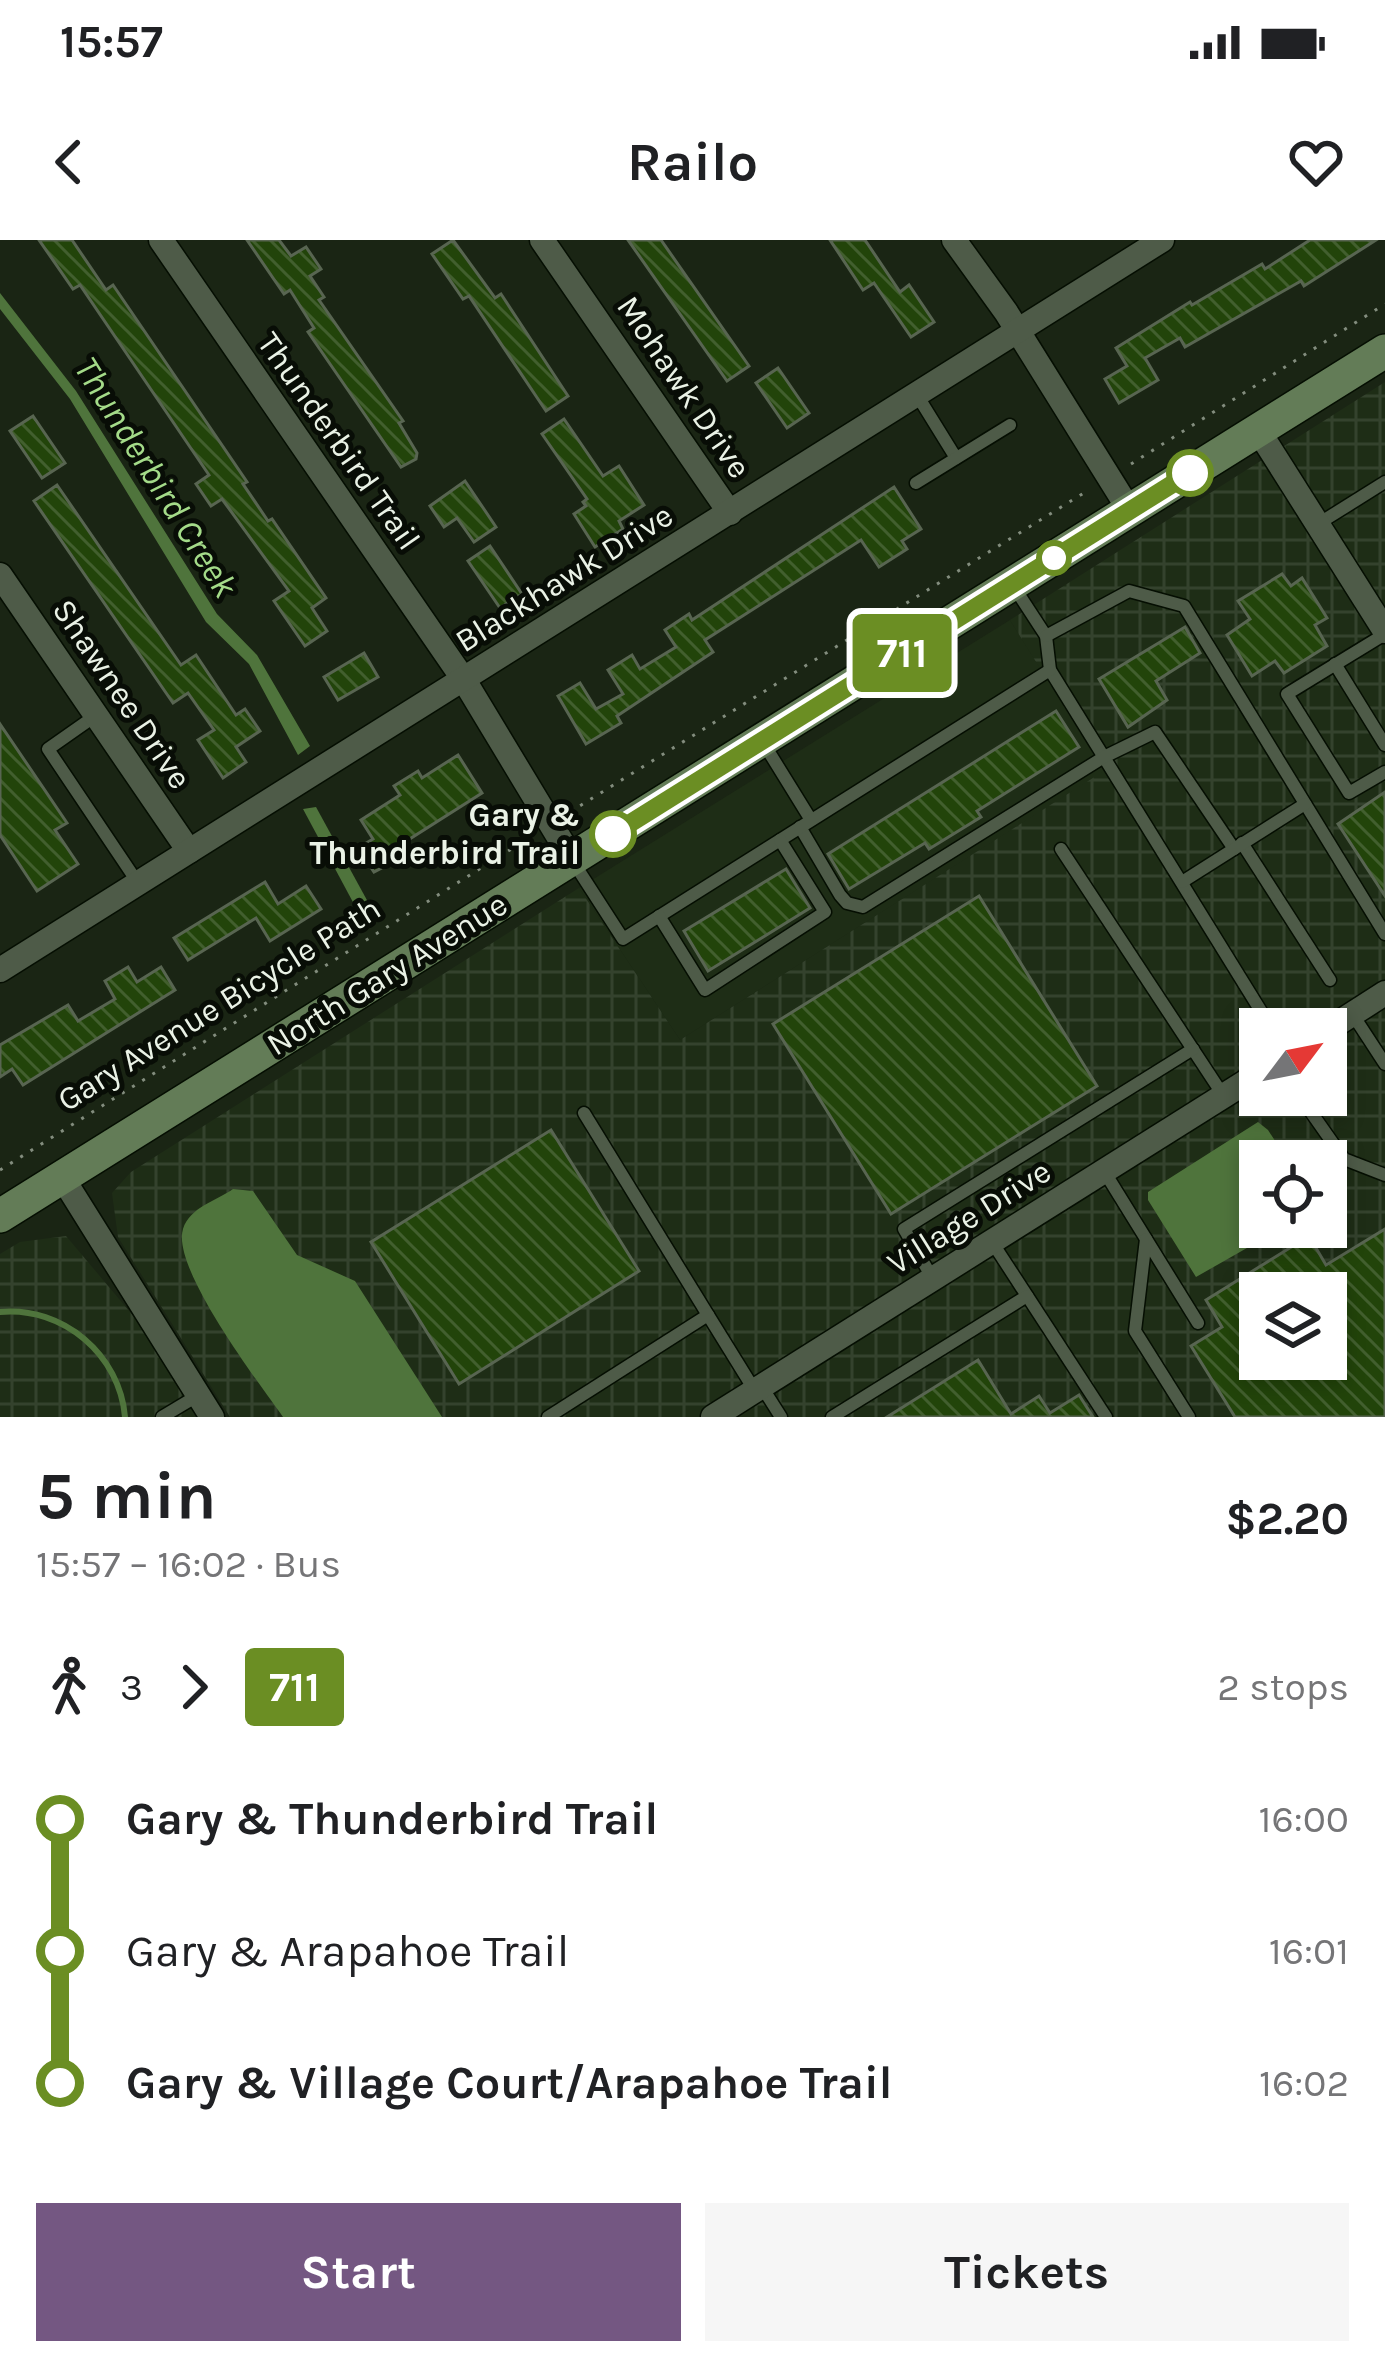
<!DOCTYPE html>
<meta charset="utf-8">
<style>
:root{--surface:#fff;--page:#f6f6f6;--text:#202124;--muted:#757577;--accent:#745782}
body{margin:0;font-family:Karla,sans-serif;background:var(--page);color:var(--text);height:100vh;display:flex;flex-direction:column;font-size:45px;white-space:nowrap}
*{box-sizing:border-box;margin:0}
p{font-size:39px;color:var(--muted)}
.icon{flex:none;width:66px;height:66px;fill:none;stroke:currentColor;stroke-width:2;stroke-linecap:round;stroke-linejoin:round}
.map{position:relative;height:1177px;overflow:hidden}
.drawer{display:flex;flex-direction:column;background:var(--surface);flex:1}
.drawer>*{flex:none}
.badge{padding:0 24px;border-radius:9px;font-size:42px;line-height:78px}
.needle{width:78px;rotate:58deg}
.tools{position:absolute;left:1239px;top:768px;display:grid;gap:24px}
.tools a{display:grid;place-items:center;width:108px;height:108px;border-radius:0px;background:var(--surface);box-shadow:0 6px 18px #0003;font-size:60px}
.map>.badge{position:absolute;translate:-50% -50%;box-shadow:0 0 0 6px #fff}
.legs{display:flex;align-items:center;gap:18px;height:132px;padding:0 36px;font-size:39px}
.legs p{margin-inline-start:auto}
.headline{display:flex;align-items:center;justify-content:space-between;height:204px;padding:0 36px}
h1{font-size:66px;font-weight:700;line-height:90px}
.cta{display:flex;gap:24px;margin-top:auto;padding:24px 36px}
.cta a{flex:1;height:138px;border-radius:0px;background:var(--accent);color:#fff;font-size:48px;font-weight:700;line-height:138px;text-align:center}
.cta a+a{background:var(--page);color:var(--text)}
ul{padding:0 36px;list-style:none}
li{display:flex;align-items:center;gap:42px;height:132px;font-size:45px}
li i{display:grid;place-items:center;width:18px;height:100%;margin:0 15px;background:currentColor}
li i::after{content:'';width:30px;height:30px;margin:-15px;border:9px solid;border-radius:50%;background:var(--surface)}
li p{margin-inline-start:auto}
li:first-child i{background:linear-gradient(#0000 50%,currentColor 0)}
li:last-child i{background:linear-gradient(currentColor 50%,#0000 0)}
.status{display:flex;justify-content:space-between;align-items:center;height:84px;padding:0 60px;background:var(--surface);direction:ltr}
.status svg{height:33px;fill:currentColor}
header{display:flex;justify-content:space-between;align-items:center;height:156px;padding:0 36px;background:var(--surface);font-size:54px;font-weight:700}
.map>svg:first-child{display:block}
.built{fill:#1e2d16}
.industrial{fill:url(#industrial-grid);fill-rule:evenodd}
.water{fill:#4f743c}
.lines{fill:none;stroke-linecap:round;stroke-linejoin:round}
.stream{stroke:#4f743c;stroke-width:6}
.building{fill:url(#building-back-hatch);stroke:#586551;stroke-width:3;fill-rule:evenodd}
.lane-casing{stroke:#050e02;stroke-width:15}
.street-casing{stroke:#050e02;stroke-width:27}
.secondary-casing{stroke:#050e02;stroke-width:36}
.path{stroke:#838d7e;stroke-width:3;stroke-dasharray:3 9;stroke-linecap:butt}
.lane{stroke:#4e5b48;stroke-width:12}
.street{stroke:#4e5b48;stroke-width:24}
.secondary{stroke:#637c57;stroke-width:33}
.line-1-casing{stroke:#fff;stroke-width:27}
.line-1{stroke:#6b8e23;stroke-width:18}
.stop-1-dot{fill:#fff;stroke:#6b8e23;stroke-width:6}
.labels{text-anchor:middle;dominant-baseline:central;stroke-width:10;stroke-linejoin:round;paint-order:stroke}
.street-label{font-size:33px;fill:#eaf2e6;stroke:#080d06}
.stop-label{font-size:33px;font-weight:bold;fill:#eaf2e6;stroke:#080d06;text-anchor:end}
.water-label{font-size:36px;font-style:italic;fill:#a4db89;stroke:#080d06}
</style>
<div class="status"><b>15:57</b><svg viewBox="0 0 49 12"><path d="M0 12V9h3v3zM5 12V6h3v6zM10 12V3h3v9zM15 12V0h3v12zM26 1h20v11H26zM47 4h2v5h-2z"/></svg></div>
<header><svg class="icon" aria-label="back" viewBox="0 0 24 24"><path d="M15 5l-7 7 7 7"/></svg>Railo<svg class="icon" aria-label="heart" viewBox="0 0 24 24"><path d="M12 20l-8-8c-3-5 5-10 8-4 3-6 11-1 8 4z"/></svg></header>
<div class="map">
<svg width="1385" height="1177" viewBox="0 0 1385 1177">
<defs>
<pattern id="industrial-grid" width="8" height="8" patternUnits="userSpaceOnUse" patternTransform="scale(3)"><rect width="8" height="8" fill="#1e2d16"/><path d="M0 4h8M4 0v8" fill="none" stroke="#34422d"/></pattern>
<pattern id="building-back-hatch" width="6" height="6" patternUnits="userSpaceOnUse" patternTransform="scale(3)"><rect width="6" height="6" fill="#22440a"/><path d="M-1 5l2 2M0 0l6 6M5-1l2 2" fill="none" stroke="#425f2e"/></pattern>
</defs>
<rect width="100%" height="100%" fill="#1a2514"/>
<polygon class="built" points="1010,380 1105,531 680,800 579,648"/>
<g class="industrial">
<path d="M1385,142v1035h-1155l-112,-180 -6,-44 19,-21 448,-284 101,152 424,-269 -94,-151zM1260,789h66v66h-66zM1260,921h66v66h-66zM1260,1053h66v66h-66z"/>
<polygon points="66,996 146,1091 200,1177 0,1177 0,1014 20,1002"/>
</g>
<g class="water">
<polygon points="0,53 76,151 217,374 257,415 310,506 298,515 249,424 206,382 70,159 0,69"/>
<polygon points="316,567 374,673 362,679 303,569"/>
<polygon points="1258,882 1268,890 1288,921 1260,921 1260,987 1284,987 1196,1037 1148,960 1148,952"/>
<path d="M233,949l20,2 44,64 58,26 87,136h-159c-24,-34 -112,-149 -100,-188 7,-22 33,-28 50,-40z"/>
</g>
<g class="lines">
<path class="stream" d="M0,1072c63,-6 120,43 125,105"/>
</g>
<g class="building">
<polygon points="39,0 72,0 106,50 113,45 247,242 243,244 268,281 272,279 326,358 312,368 327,391 305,406 274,361 289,351 222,259 211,266 196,244 209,235 80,45 73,49"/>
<polygon points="247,0 279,0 291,16 306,7 321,29 310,36 324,57 319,60 403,181 399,183 417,213 416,219 401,227 308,92 314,88 290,50 284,54"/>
<polygon points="453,0 495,58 501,54 568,156 546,171 469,56 463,59 432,14"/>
<polygon points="628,0 661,0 749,126 727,141"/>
<polygon points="830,0 865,0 900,52 909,45 934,82 911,97 874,43 863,50"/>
<polygon points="1310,0 1376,0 1304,46 1301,41 1185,107 1180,98 1145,118 1158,140 1119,163 1105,139 1127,126 1116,108 1190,62 1192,65 1262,24 1265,29"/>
<polygon points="778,128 809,173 787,188 756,143"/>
<polygon points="33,176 65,223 42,238 10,191"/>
<polygon points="564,179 603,236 619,226 644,265 619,281 623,289 595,307 574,274 586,266 583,262 587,259 542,194"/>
<polygon points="465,241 496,287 474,302 457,278 444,287 430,266"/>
<polygon points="57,245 181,425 196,415 236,475 245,469 260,491 236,507 246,522 223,538 198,500 214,490 188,453 173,463 34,261"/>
<polygon points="894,247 921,289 902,301 907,309 879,327 861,300 705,400 713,412 617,476 621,483 586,504 558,456 580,443 596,469 623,454 608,430 632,415 640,429 676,407 665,390 689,374 692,380"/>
<polygon points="490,306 522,354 500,368 468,321"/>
<polygon points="1282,334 1291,346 1302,338 1327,378 1315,385 1327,406 1284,433 1275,421 1252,436 1227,395 1250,379 1238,361"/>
<polygon points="1185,387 1200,413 1156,441 1167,460 1128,487 1099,439"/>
<polygon points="364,413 378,437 338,460 324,437"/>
<polygon points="1056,471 1079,507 977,571 981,577 929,609 925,603 849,649 828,614"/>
<polygon points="0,484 67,583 55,590 78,624 37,651 0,595"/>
<polygon points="458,515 482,553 405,602 412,612 374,632 358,608 373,599 361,580 400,555 394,546 418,531 422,538"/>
<polygon points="1385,552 1385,656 1338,584"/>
<polygon points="786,629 810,668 708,731 684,691"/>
<polygon points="265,642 278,664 306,646 321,669 270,701 256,678 188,720 174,698"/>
<polygon points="979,656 1097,846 891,974 773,784"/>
<polygon points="128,727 137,742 161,727 175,750 23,845 12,829 0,837 0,805 68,765 78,781 115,759 105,741"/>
<polygon points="551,890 639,1031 459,1144 371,1002"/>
<path d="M1385,989v188h-150l-44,-71 31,-19 -16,-27 103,-64 17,29zM1260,1053h66v66h-66z"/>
<polygon points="978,1120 1011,1174 1039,1156 1050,1173 1079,1155 1093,1177 887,1177"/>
</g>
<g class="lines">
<defs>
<g id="lane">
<polyline points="917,155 956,218"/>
<polyline points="916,243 1010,185"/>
<polyline points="1318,284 1385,242"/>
<polyline points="1014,347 1046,396 1050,430 1272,789"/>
<polyline points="1385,394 1287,454 1349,553 1385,532"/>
<polyline points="1046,396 1129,351 1184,366 1385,694"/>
<polyline points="1335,424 1385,505"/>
<polyline points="95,476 48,509 138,643"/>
<polyline points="764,504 811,580"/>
<polyline points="800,587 840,655 847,663 863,667 1104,517 1155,492 1234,609"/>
<polyline points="1242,603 1330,740"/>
<polyline points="1061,609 1223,855"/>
<polyline points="572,620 623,699 1050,430"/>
<polyline points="1182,642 1305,564"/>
<polyline points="659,676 705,750 825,672 780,600"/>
<polyline points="1353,775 1385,824"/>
<polyline points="1299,855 1344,919 1385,935"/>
<polyline points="1104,931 1198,1083"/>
<polyline points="1146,999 1135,1091 1189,1177"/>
<polyline points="992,1002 1106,1177"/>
<polyline points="933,1039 904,989 1193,809"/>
<polyline points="708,1075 755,1151"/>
<polyline points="762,1147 781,1177"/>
<polyline points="162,1177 197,1156"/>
<polyline points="548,1177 708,1075 584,873"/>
<polyline points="832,1177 1027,1056"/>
</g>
<g id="street">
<polyline points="161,0 464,440 572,619"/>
<polyline points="542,0 730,273"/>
<polyline points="954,0 1006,72 1130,271"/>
<polyline points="1258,190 1385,391"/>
<polyline points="0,335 189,611"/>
<polyline points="0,730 1162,0"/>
<polyline points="1326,791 1385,753"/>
<polyline points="62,937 212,1177"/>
<polyline points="713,1177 1260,833"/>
</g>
<polyline id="secondary" points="0,976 1385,111"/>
</defs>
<use href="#lane" class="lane-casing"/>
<use href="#street" class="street-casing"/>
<use href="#secondary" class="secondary-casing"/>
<g class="path">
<polyline points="1131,224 1385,64"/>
<polyline points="570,572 1087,251"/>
<polyline points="0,930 532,596"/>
</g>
<use href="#lane" class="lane"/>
<use href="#street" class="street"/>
<use href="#secondary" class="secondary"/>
</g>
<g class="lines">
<defs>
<polyline id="line-1" points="613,594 1190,233"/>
</defs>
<use href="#line-1" class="line-1-casing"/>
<use href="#line-1" class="line-1"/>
</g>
<g class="stop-1-dot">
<circle cx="1190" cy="233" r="21"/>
<circle cx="1054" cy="318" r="15"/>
<circle cx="613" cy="594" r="21"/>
</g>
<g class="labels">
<g class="street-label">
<text transform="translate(684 147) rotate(56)">Mohawk Drive</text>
<text transform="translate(339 201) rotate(55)">Thunderbird Trail</text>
<text transform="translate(564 338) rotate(-32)">Blackhawk Drive</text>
<text transform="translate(122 454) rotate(56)">Shawnee Drive</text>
<text transform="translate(387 734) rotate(-32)">North Gary Avenue</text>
<text transform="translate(219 764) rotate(-32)">Gary Avenue Bicycle Path</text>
<text transform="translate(969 977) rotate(-32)">Village Drive</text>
</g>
<g class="stop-label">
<text x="580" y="575">Gary &amp;<tspan x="580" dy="38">Thunderbird Trail</tspan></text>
</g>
<g class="water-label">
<text transform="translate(156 237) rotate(58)">Thunderbird Creek</text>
</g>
</g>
</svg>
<div class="tools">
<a><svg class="needle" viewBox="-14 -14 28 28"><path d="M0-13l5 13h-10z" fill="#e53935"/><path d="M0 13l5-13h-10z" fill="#757577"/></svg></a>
<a><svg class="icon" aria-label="locate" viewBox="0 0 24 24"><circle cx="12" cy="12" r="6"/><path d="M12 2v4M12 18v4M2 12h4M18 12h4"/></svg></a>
<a><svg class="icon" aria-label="layers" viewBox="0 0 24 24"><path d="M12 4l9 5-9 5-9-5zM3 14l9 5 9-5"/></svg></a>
</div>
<b class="badge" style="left:902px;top:413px;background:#6b8e23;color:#fff">711</b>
</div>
<section class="drawer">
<div class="headline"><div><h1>5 min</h1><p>15:57 – 16:02 · Bus</p></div><b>$2.20</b></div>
<div class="legs"><svg class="icon" aria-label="walk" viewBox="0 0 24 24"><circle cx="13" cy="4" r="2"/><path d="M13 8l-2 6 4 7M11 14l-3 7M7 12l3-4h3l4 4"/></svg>3<svg class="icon" aria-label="forward" viewBox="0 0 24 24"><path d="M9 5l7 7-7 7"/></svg><b class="badge" style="background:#6b8e23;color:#fff">711</b><p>2 stops</p></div>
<ul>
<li><i style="color:#6b8e23"></i><b>Gary &amp; Thunderbird Trail</b><p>16:00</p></li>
<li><i style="color:#6b8e23"></i><span>Gary &amp; Arapahoe Trail</span><p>16:01</p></li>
<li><i style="color:#6b8e23"></i><b>Gary &amp; Village Court/Arapahoe Trail</b><p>16:02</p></li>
</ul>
<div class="cta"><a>Start</a><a>Tickets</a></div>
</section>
